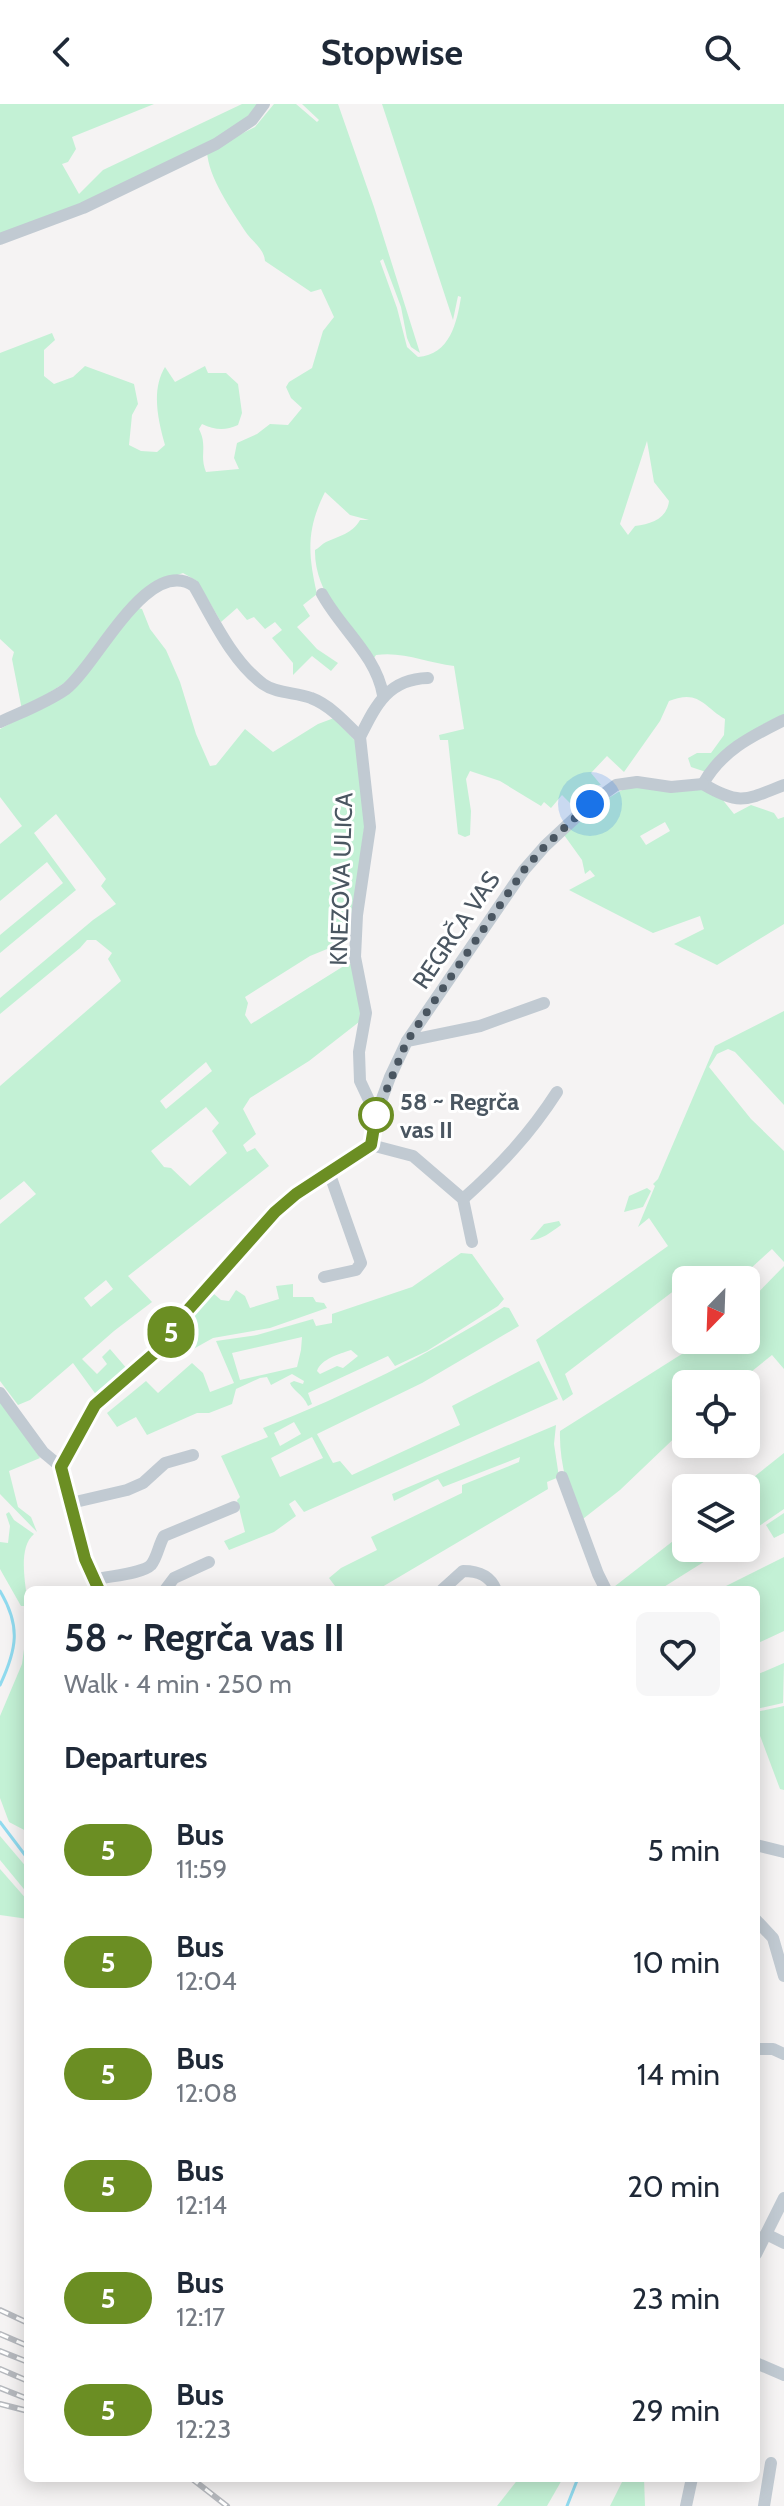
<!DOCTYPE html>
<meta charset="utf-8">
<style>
:root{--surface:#fff;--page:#f6f6f7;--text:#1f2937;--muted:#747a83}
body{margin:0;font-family:Cabin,sans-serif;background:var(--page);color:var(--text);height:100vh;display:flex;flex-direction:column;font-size:30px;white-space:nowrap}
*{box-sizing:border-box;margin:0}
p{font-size:26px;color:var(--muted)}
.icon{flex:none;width:44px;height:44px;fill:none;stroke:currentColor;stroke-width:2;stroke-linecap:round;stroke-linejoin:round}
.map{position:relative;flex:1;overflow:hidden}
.sheet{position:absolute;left:24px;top:1482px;width:736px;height:896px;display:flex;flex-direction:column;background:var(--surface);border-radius:12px;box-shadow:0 4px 20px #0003}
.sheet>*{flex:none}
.badge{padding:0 16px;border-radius:26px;font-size:28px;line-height:52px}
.needle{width:52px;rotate:203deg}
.tools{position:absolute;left:672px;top:1162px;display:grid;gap:16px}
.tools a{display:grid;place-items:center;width:88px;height:88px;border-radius:12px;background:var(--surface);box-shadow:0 4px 20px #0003;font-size:40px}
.you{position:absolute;width:40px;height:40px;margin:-20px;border:6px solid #fff;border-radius:50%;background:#1a73e8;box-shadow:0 0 0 12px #1a73e833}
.map>.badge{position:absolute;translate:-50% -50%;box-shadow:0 0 0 4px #fff}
h2{padding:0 40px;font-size:30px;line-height:72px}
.round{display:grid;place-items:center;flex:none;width:84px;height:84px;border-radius:12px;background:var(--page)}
.summary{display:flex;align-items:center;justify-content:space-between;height:136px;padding:0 40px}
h1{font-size:38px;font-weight:700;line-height:60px}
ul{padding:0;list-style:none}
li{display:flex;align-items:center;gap:24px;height:112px;padding:0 40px}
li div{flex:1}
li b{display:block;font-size:30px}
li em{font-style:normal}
li .badge{min-width:88px;font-weight:700;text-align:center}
header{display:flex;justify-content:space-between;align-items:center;height:104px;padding:0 40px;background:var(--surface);font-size:36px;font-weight:700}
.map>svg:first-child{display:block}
.green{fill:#c3f1d5;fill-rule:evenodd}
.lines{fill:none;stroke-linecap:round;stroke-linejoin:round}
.stream{stroke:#90daee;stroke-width:3}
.street{stroke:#c1cad2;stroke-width:12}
.rail-casing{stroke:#b5b8bd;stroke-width:6}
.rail{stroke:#fff;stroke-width:3;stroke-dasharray:9;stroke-linecap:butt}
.line-casing{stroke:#fff;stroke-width:18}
.line{stroke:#6b8e23;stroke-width:12}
.walk{stroke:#4a5661;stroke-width:8;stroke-dasharray:0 14.4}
.stop-dot{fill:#fff;stroke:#6b8e23;stroke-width:4}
.labels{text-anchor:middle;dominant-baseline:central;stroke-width:6;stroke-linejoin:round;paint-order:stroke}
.street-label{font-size:24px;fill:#4a5661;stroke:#fff}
.stop-label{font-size:24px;font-weight:bold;fill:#4a5661;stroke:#fff;text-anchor:start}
</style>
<header><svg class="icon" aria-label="back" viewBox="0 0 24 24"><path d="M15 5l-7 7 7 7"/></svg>Stopwise<svg class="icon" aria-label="search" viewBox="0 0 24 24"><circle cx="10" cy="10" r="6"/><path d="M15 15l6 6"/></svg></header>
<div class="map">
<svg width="784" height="2402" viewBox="0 0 784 2402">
<rect width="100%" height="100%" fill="#f5f3f3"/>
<g class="green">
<polygon points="0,0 154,0 72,33 76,45 68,58 62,60 79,90 103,66 242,0 261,0 228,30 85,99 0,130"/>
<path d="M274,0h22l21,18 2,-2 -17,-16h36l36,103 46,146 -9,-6 -4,-9 -6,-31 -18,-48 -3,2 17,47 10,39 11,10c32,-2 39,-35 43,-60l-3,-1 -5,24 -71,-216h402v611c-32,11 -54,34 -78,57l-15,-5 -3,-9 9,-5h14l13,-18 1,-16c-22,-13 -26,-30 -56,-18l-9,20 -36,51 -17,-16 -16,17 10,12c-12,0 -24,7 -28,21l-11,-11 -11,13 -7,-6 -3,4 -41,-25 -30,-10 -4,8 5,32 -1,24 -5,2 -7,-3 -10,-94h-8l-1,-5 25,-6 -10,-63c-26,-3 -51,-15 -78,-11l-2,3c-25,-32 -60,-65 -59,-108 4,-2 7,-6 11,-8 13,-6 26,-8 34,-22h9l-19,-5 -25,-23c-19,38 -17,62 -8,102l-14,11 7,11 -13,11 20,22 21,14 -7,8 -19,-15 -19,19v-12l-21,-25 10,-8 -7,-8 -10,7 -11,-12 -7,3 -10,-12 -16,14 -24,-41 -14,-8 -20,7 -86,95 -55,35 -10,-51 2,-7 -14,-13v-286l52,-20 3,7 -11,10v26l10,8 19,-7 12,-11 49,18 4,20 -6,11 -3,30 12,6 16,1 8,-7c-7,-25 -14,-55 0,-78l10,15 30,-16 3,7h18l12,11 4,29 -4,12c-13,6 -23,5 -36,-1l-3,5c9,18 0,26 7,43l33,-3 -5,-11 3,-15 20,-9 13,-10 18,1 14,-17 -11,-10 -5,-11 3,-5 23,-14 11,-37 11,-14 -13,-28 -10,3 -46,-31c-1,-13 -13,-19 -20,-30 -14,-22 -37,-54 -38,-80l48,-24zM647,337l7,41 15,19c-2,18 -18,23 -34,25l-7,9 -8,-11z"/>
<path d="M138,504l4,1 8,20 16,21 14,32 16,52 14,32 6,-1 29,-36 28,23 45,-28 16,-6 24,26 7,78 -16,118 -39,16 -65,41 3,6 -3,12 6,9 96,-60h4l10,39 -2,19 -50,39 -59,37 -7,11 13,25 -13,11 4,7 8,-4 14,18 -141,110 24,26 -38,29 -32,28 15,15 10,-10 -5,-7 8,-8 18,21 -31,26 -24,-33 -43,37 -12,5 -18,-24v-157l36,-30 -12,-13 -24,19v-114l121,-105 -13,-22 4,-6 -16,-13h-9l-7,8 -80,66v-16l93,-78 23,-16 -15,-18 5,-7 -50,-65 -22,19 42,57 -76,63v-18l63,-52 -16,-21 -47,39v-57l22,-18 -22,-29v-68l47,-25zM206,958l6,9 -46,38 -6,-8zM206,1003l13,16 -7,8 15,22 -37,33 -19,-18 -7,-1 -13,-16zM106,1176l7,9 -22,18 -7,-9z"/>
<path d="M628,683h75l19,12 12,15 17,-9 23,8 4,6 6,-2v107l-67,41 -43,-21 30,-15 -4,-13 -47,17 -84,-43 26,-14 -5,-6 -5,4 -3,-14 -18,-25c20,-18 39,-36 64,-48zM665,718l5,9 -24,14 -6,-9z"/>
<polygon points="784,907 784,1001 735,948 728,945 717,950 709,963 751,1015 784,1047 784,1158 772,1145 738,1176 722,1176 705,1163 565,1270 573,1290 563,1297 536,1236 668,1142 649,1114 638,1123 655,1082 653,1080 658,1075 715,942"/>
<polygon points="647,1084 651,1087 643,1103 624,1108 629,1092"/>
<path d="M559,1117l2,4c-10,7 -19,15 -31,15l14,-16z"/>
<path d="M461,1149l11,1 32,45 -6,7 -71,45 -32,15 -7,-10 -80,37 4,11 -4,2c-5,-12 -16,-16 -18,-23l4,-2 9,3 1,-3 -12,-7 -21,11 -4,-8 -7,1 -24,11 -4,15 -23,9h-12l-50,22 -11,-18 -19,10 -10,-14 39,-32 12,12 34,-30 11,10 7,19 24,-9 -18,-42 41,-6 56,-16 3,7 16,-3v-9l80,-27zM302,1233l-1,13 -4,17 -57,13 -8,-27zM351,1246l7,6 -15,12 -6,-2 -17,8 -3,-3c4,-12 22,-17 34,-21z"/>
<path d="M784,1162v103l-12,-14 -36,29h-50v43l-66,63 -41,32c-10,-30 -20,-58 -19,-91l144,-91h42v-35z"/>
<polygon points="293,1180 293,1193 313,1193 316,1198 324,1199 327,1204 270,1224 213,1234 188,1248 167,1242 204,1194 214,1190 221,1196 229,1197 236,1186 245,1192 250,1204 279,1195 276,1182"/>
<path d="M504,1203l5,1 10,18 -97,57 -105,51 16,29 7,-2 12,14 108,-50 -8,-19 87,-45 19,38 -254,113 -9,-12 -6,4 7,12 -22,16 -45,18 -5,-9 21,-9 -8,-32 3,-3 -19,-41 47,-19 -5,-9c85,-33 165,-73 241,-121zM294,1318l7,12 -21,12 -6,-13zM312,1333l11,21 -43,19 -9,-19z"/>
<polygon points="0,1295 40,1354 9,1367 18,1403 31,1413 37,1428 0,1390"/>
<polygon points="556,1321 554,1340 559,1373 547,1378 548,1385 377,1486 338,1486 329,1474 341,1464 377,1446 371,1433 462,1389 462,1381 519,1358 520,1353 443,1383 438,1375 394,1397 392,1390"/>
<polygon points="784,1349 784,1405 746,1431 746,1384 740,1384"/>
<path d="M9,1408l5,8 20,14c-17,14 -8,52 -6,72h-7l-21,-37v-27l8,1 2,-17 -4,-12z"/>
<polygon points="784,1409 784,1429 774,1434 766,1421"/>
<polygon points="686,1427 686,1444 726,1444 659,1486 610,1486"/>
<polygon points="784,1453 784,1527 756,1540 756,1486 718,1486"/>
<polygon points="28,1534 28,1728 9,1718 0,1694 0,1612 22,1560 25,1538"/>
<polygon points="784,1559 783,1599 756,1605 756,1571"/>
<polygon points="784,1602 784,1686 780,1685 756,1621 756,1608"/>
<polygon points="0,1732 28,1765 28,1790 0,1756"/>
<polygon points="0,1765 28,1797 28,1815 0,1811"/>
<polygon points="519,2374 563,2374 547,2402 497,2402"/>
<polygon points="624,2374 644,2374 645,2402 610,2402"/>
</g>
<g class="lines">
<g class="stream">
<path d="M0,1487c21,35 17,58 0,94"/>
<polyline points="0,1718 28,1755"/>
<polyline points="567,2402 578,2374"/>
</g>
<g class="street">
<polyline points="0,135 83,104 216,40 252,16 264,0"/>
<path d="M322,490c19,35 54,61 61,101"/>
<path d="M0,618c22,-10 46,-19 66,-33 30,-23 82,-135 128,-103 19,33 38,75 69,98 14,10 33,8 48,14 19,7 35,25 49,39l10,90 -13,88 -2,42 11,56 -7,39 1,29 16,34"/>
<path d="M360,633c16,-32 28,-58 68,-59"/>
<path d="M703,680c18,-33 49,-48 81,-64"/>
<path d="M703,680c37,22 43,16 81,1"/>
<polyline points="407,937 480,922 544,899"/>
<polyline points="371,1041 376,1011 390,973 407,937 524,766 545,742 590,700 616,681 637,678 671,683 703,680"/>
<path d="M463,1095c37,-33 67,-65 94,-107"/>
<polyline points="324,1173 356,1166 361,1159 329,1068"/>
<polyline points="0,1289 43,1348 61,1363 66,1375 85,1455 99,1486"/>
<polyline points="61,1363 95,1301 156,1248 188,1206 275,1108 296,1090 371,1041 413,1052 463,1095 472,1138"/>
<polyline points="562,1373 598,1470 606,1486"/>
<polyline points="71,1399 127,1386 143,1379 165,1359 193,1351"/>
<path d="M94,1476c14,-4 48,-6 57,-15 6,-7 8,-21 13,-29l70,-29"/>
<polyline points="165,1486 174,1474 209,1458"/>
<path d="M442,1486l21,-19c15,0 27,4 33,19"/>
<polyline points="756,1741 784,1748"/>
<polyline points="756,1816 773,1834 784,1872"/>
<polyline points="756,1945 773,1945 784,1950"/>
<polyline points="766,2130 784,2139"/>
<polyline points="756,2150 784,2094"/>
<polyline points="756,2259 784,2271"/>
<polyline points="686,2402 692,2374"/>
<polyline points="764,2402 771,2359"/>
</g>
<defs>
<g id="rail">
<polyline points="0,2206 28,2219"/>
<polyline points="0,2230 28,2242"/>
<polyline points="0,2247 28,2258"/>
<polyline points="0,2265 28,2277"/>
<polyline points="0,2284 28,2295"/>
<polyline points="0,2300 28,2307"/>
<polyline points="191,2374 227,2402"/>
</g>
</defs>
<use href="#rail" class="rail-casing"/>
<use href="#rail" class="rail"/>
</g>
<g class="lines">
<defs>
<polyline id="line" points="99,1486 85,1455 61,1363 95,1301 156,1248 188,1206 275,1108 296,1090 371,1041 376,1011"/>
</defs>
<use href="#line" class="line-casing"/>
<use href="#line" class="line"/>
<polyline class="walk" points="376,1011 407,937 524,766 545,742 590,700"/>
</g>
<circle class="stop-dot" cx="376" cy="1011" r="16"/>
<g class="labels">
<g class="street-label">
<text transform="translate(341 775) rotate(-88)">KNEZOVA ULICA</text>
<text transform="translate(456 826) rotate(-56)">REGRČA VAS</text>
</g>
<g class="stop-label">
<text x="400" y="997">58 ~ Regrča<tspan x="400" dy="28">vas II</tspan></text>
</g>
</g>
</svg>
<div class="tools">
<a><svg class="needle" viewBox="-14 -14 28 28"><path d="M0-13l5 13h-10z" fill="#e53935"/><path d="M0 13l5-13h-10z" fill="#747a83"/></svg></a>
<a><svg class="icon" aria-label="locate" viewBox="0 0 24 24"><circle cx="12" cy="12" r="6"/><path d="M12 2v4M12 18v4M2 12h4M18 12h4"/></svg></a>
<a><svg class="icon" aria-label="layers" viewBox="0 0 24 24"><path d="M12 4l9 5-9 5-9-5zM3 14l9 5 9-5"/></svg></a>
</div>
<div class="you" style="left:590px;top:700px"></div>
<b class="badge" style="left:171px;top:1228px;background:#6b8e23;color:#fff">5</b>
<section class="sheet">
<div class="summary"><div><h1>58 ~ Regrča vas II</h1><p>Walk · 4 min · 250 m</p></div><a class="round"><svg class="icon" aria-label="heart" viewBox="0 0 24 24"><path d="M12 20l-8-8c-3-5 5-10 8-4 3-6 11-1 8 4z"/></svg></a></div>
<h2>Departures</h2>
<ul>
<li><span class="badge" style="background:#6b8e23;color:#fff">5</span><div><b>Bus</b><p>11:59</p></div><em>5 min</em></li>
<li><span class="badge" style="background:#6b8e23;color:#fff">5</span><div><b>Bus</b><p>12:04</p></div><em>10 min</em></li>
<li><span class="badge" style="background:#6b8e23;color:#fff">5</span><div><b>Bus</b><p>12:08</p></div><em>14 min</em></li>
<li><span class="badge" style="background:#6b8e23;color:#fff">5</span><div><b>Bus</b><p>12:14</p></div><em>20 min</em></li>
<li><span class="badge" style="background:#6b8e23;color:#fff">5</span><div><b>Bus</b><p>12:17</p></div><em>23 min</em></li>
<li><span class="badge" style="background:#6b8e23;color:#fff">5</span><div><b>Bus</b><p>12:23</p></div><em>29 min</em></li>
</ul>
</section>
</div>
